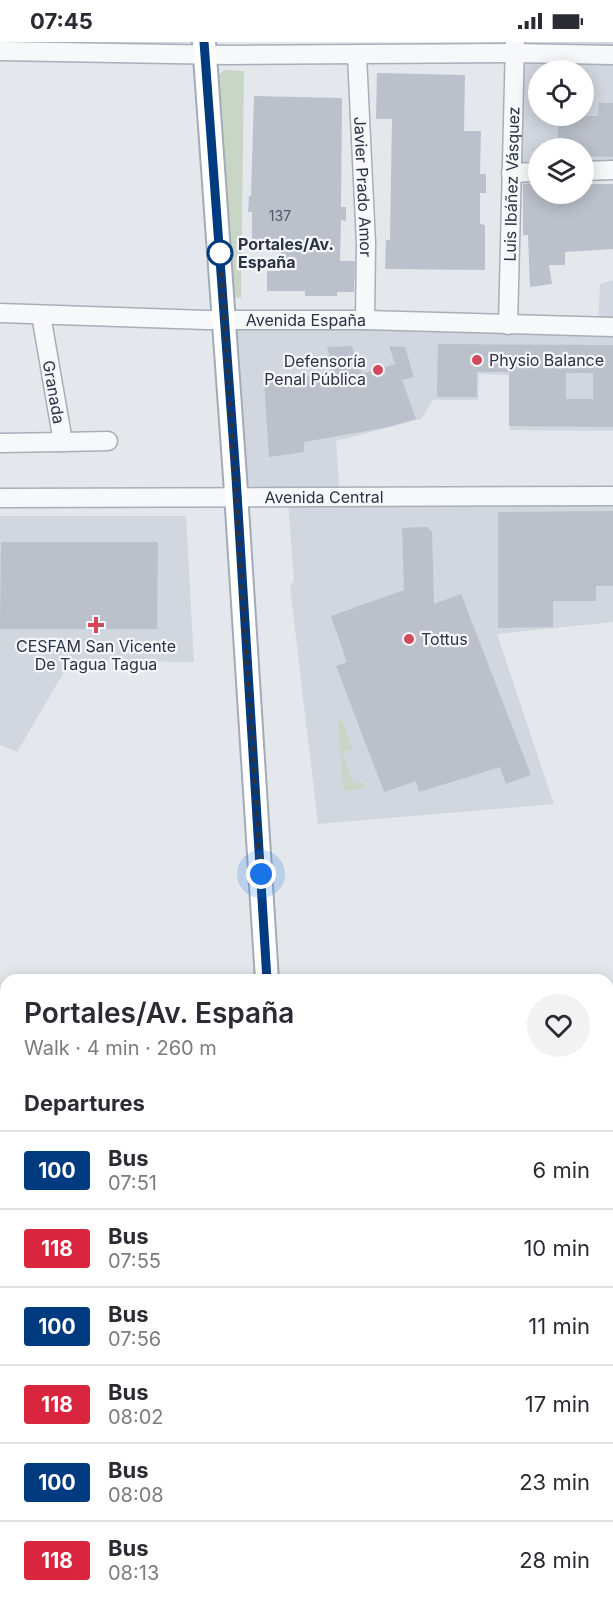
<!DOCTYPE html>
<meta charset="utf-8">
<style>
:root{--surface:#fff;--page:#f2f2f3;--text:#2b2b33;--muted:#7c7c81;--line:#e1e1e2}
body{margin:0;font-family:Inter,sans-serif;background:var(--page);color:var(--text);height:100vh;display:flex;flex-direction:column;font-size:22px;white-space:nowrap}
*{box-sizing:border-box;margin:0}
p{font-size:20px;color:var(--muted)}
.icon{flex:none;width:33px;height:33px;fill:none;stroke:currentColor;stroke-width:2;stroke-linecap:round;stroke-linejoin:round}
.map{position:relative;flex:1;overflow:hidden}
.details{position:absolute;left:0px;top:932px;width:614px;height:638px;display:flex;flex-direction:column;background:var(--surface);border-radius:18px 18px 0 0;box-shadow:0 3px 15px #0003}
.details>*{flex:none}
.badge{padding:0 12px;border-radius:4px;font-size:21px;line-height:39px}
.tools{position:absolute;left:528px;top:18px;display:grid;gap:12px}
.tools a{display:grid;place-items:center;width:66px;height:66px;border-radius:50%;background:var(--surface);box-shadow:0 3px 15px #0003;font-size:30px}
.you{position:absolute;width:30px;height:30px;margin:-15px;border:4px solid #fff;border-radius:50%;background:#1a73e8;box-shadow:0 0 0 9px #1a73e833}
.map>.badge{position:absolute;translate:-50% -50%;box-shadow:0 0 0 3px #fff}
h2{padding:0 24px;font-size:22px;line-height:54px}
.round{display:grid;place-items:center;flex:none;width:63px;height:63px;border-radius:32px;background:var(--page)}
.head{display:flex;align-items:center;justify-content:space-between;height:102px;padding:0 24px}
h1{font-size:28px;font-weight:600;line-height:45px}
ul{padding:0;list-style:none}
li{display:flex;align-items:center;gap:18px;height:78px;padding:0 24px;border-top:2px solid var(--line)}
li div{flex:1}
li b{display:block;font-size:22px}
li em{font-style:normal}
li .badge{min-width:66px;font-weight:700;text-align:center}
.status{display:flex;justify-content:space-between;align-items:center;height:42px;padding:0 30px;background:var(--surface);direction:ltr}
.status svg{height:16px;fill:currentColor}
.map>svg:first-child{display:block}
.built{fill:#d2d6de;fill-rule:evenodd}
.green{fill:#c9d6c5}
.building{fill:#bbc0ca;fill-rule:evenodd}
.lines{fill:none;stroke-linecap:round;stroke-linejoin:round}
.minor-casing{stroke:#a9aeb7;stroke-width:21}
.major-casing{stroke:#a3abb8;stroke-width:26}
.highway-casing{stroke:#8b94a3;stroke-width:30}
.minor{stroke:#f7f8fa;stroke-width:18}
.major{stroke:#fff;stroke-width:22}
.highway{stroke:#fff;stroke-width:27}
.line-casing{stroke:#fff;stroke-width:14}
.line{stroke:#003b80;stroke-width:9}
.walk{stroke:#2b3445;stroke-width:6;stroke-dasharray:0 10.8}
.stop-dot{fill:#fff;stroke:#003b80;stroke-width:3}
.poi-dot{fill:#d1495b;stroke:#f4f6f9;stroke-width:2}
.labels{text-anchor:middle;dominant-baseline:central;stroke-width:4.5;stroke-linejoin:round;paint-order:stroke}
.number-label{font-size:14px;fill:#4f5766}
.street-label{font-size:16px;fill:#2b3445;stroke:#f4f6f9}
.stop-label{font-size:16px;font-weight:bold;fill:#2b3445;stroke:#f4f6f9;text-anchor:start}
.poi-label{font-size:16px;fill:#2b3445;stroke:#f4f6f9;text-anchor:start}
</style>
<div class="status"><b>07:45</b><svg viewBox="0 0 49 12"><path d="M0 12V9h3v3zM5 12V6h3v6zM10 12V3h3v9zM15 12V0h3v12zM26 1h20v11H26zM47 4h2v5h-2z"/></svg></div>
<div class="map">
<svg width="613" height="1568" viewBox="0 0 613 1568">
<rect width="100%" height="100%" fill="#e4e7ec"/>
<g class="built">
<polygon points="55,0 196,0 196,1 55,3"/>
<path d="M481,0h132v126l-29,1v-21h-46v24l-27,1 3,-119h-34zM538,28h46v46h-46z"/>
<polygon points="613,238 613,389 510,388 509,333 479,332 478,358 433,358 421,377 336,399 340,455 236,455 225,291 253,277 598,285 600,242"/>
<polygon points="613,459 613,580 497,592 554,762 318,782 290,545 294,538 288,460"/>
<polygon points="0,474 186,474 194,620 71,618 17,710 0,703"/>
</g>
<g class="green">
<polygon points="224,28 244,29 241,256 234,255 218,34"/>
<polygon points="341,678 353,707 342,710 354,742 363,740 365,746 346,749 343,746 338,679"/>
</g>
<g class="building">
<polygon points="377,31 465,33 464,89 481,89 480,132 486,132 486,151 480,151 480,182 485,183 485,228 385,227 386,198 390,198 392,77 376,77"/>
<polygon points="254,54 342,56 341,165 346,165 346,179 341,178 340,219 355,219 354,250 337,250 337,254 305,254 305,249 267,249 267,229 280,229 281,203 252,203 252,170 248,170 249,154 251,154"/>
<polygon points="599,61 613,61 613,115 584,114 584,106 558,106 558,74 598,74"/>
<polygon points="538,141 538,152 584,152 584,142 613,142 613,207 565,210 565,223 549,223 552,242 530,245 528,193 523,193 523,142"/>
<path d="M438,302l175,1v82l-104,-1v-54h-32v25h-40zM566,331h27v26h-27z"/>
<polygon points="352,304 362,332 395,322 389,304 405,305 414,335 402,338 416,377 384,386 304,400 304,410 269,415 264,340 334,331 327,305"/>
<polygon points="613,469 613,544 596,544 596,559 553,559 553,585 498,586 498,470"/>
<polygon points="427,485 432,490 434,562 461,552 531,733 506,742 500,725 419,750 416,739 384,750 336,624 347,620 331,574 404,548 402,486"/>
<polygon points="1,500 158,500 157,587 0,587"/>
</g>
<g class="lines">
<defs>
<g id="minor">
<polyline points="0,9 228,13 514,11 613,13"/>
<path id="s1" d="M357,13l9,189 -1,76"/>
<polyline points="584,129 613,128"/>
<polyline points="511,131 538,130"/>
<path id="s2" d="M0,271l206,7h159l248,7"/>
<path id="s3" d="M508,283l7,-283"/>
<polyline points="63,400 108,399"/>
<polyline points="0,401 63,400 41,273"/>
<path id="s4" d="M0,456l613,-2"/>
</g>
<polyline id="major" points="204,0 235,435 267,938"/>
<g id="highway">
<polyline points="0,1362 6,1363"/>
<polyline points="608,1476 613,1477"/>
</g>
</defs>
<use href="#minor" class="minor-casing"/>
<use href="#major" class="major-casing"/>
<use href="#highway" class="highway-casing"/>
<use href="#minor" class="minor"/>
<use href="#major" class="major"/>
<use href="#highway" class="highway"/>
</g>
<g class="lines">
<defs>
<polyline id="line" points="204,0 236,435 267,938"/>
</defs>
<use href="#line" class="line-casing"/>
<use href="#line" class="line"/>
<polyline class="walk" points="220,211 261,832"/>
</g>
<circle class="stop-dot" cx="220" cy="211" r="12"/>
<g class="poi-dot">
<circle cx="477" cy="318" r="6"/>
<circle cx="378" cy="328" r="6"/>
<path d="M93 574h6v6h6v6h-6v6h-6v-6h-6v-6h6z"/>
<circle cx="409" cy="597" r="6"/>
</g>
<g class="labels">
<g class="number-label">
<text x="280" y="173">137</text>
</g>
<g class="street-label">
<text stroke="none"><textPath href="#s3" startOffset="141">Luis Ibáñez Vásquez</textPath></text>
<text stroke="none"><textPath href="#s1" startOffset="132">Javier Prado Amor</textPath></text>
<text stroke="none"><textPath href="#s2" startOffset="306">Avenida España</textPath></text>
<text transform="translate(54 350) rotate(80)">Granada</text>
<text stroke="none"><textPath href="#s4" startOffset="324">Avenida Central</textPath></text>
</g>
<g class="stop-label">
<text x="238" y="202">Portales/Av.<tspan x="238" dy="18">España</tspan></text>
</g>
<g class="poi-label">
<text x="489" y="318">Physio Balance</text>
<text x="366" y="319" text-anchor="end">Defensoría<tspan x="366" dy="18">Penal Pública</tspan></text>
<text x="421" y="597">Tottus</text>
<text x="96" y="604" text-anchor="middle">CESFAM San Vicente<tspan x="96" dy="18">De Tagua Tagua</tspan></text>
</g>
</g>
</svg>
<div class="tools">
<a><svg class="icon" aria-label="locate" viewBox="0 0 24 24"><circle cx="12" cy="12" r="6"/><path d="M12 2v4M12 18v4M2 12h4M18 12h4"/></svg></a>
<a><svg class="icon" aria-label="layers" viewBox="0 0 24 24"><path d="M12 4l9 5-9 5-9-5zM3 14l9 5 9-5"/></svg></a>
</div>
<div class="you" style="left:261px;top:832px"></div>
<section class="details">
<div class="head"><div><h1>Portales/Av. España</h1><p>Walk · 4 min · 260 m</p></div><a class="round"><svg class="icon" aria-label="heart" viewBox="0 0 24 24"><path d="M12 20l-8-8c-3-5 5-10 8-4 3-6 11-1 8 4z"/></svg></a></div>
<h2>Departures</h2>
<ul>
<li><span class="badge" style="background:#003b80;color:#fff">100</span><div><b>Bus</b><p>07:51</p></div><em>6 min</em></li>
<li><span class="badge" style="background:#d7263d;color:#fff">118</span><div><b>Bus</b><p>07:55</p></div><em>10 min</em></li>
<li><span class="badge" style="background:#003b80;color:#fff">100</span><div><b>Bus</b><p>07:56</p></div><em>11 min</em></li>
<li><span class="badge" style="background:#d7263d;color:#fff">118</span><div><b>Bus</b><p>08:02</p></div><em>17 min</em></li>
<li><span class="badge" style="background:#003b80;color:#fff">100</span><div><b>Bus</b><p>08:08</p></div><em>23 min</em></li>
<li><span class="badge" style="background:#d7263d;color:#fff">118</span><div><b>Bus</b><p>08:13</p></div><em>28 min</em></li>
</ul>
</section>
</div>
